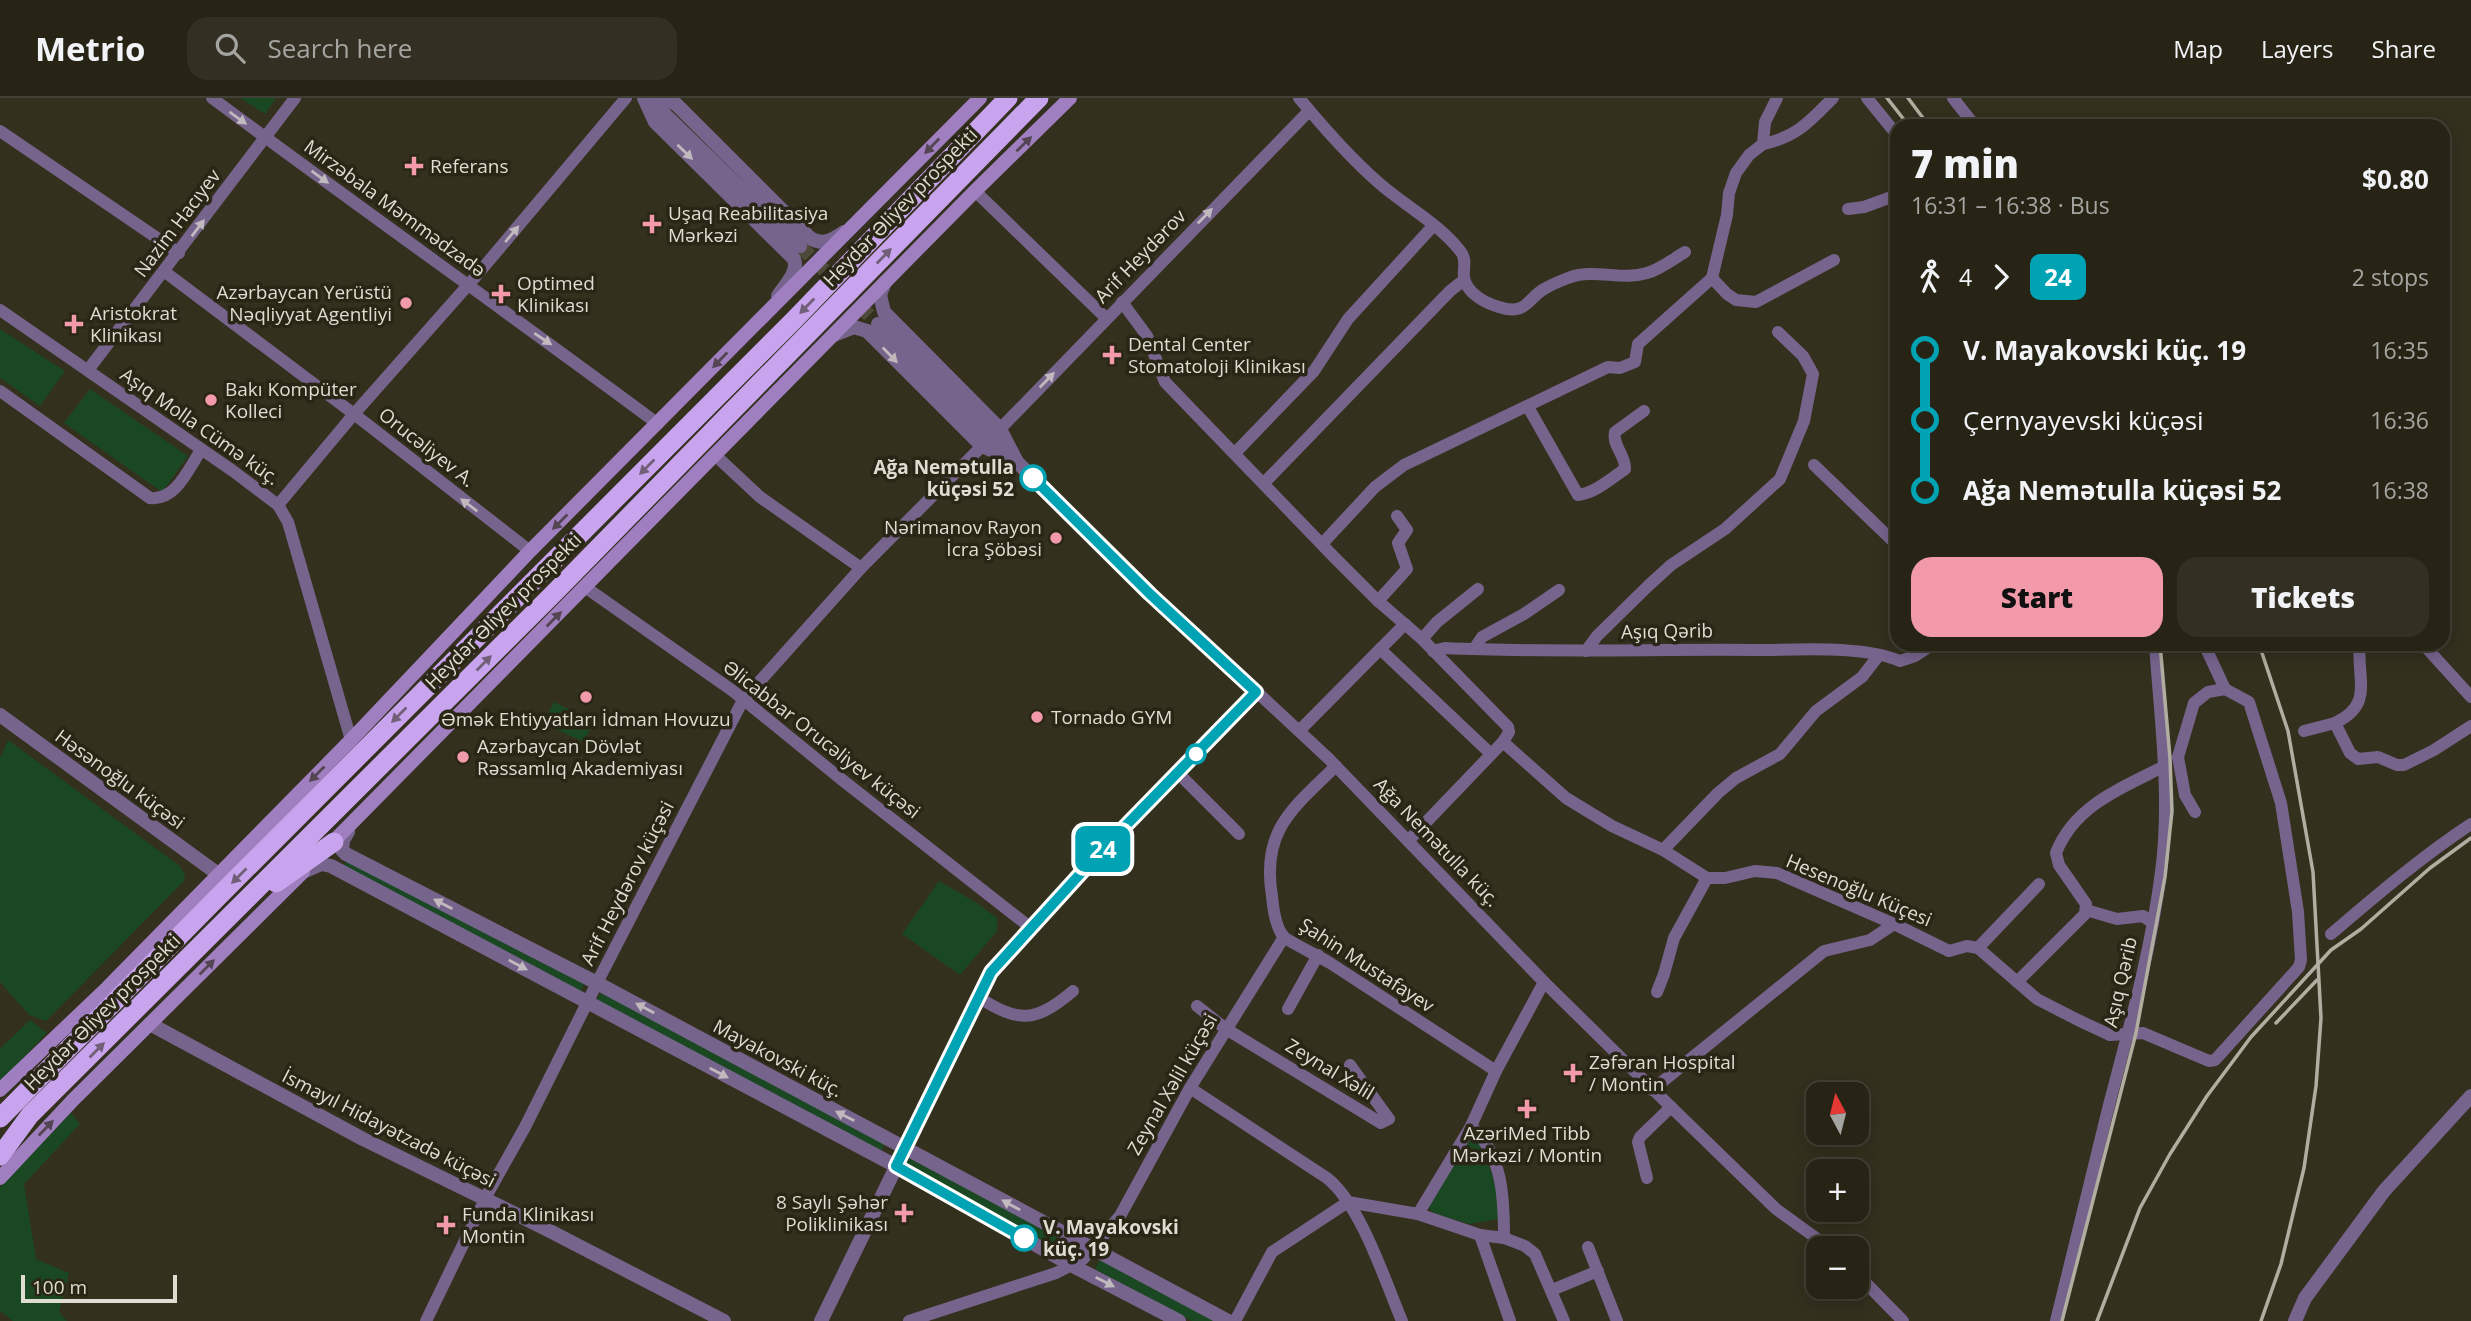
<!DOCTYPE html>
<meta charset="utf-8">
<style>
:root{--surface:#272416;--page:#333023;--text:#f1f3f6;--muted:#a4a4a1;--line:#434135;--accent:#f39aaa}
body{margin:0;font-family:"Open Sans",sans-serif;background:var(--page);color:var(--text);height:100vh;display:flex;flex-direction:column;font-size:26px;white-space:nowrap}
*{box-sizing:border-box;margin:0}
p{font-size:23px;color:var(--muted)}
.icon{flex:none;width:38px;height:38px;fill:none;stroke:currentColor;stroke-width:2;stroke-linecap:round;stroke-linejoin:round}
.map{position:relative;flex:1;overflow:hidden}
.drawer{position:absolute;left:1890px;top:21px;width:560px;height:532px;display:flex;flex-direction:column;background:var(--surface);border-radius:21px;box-shadow:0 4px 18px #0003,0 0 0 2px var(--line)}
.drawer>*{flex:none}
.badge{padding:0 14px;border-radius:10px;font-size:24px;line-height:46px}
.needle{width:46px;rotate:353deg}
.controls{position:absolute;left:1806px;top:984px;display:grid;gap:14px}
.controls a{display:grid;place-items:center;width:63px;height:63px;border-radius:14px;background:var(--surface);box-shadow:0 4px 18px #0003,0 0 0 2px var(--line);font-size:35px}
.scale{position:absolute;left:21px;bottom:18px;width:156px;box-sizing:border-box;padding-left:7px;border:4px solid #dfddd2;border-top:0;font-size:19px;line-height:24px;white-space:nowrap;color:#dfddd2;-webkit-text-stroke:5px #2a2615;paint-order:stroke}
.map>.badge{position:absolute;translate:-50% -50%;box-shadow:0 0 0 4px #fff}
.legs{display:flex;align-items:center;gap:10px;height:77px;padding:0 21px;font-size:23px}
.legs p{margin-inline-start:auto}
.summary{display:flex;align-items:center;justify-content:space-between;height:119px;padding:0 21px}
h1{font-size:38px;font-weight:800;line-height:52px}
.button{display:flex;gap:14px;margin-top:auto;padding:14px 21px}
.button a{flex:1;height:80px;border-radius:21px;background:var(--accent);color:#111;font-size:28px;font-weight:800;line-height:80px;text-align:center}
.button a+a{background:var(--page);color:var(--text)}
ul{padding:0 21px;list-style:none}
li{display:flex;align-items:center;gap:24px;height:70px;font-size:26px}
li i{display:grid;place-items:center;width:10px;height:100%;margin:0 9px;background:currentColor}
li i::after{content:'';width:18px;height:18px;margin:-9px;border:5px solid;border-radius:50%;background:var(--surface)}
li p{margin-inline-start:auto}
li:first-child i{background:linear-gradient(#0000 50%,currentColor 0)}
li:last-child i{background:linear-gradient(currentColor 50%,#0000 0)}
header{display:flex;align-items:center;gap:42px;box-sizing:border-box;height:98px;padding:0 35px;background:var(--surface);border-bottom:2px solid var(--line)}
header strong{font-size:33px}
nav{display:flex;gap:38px;margin-inline-start:auto;font-size:24px}
.search{width:490px;height:63px;background:var(--page);display:flex;align-items:center;gap:18px;box-sizing:border-box;padding:0 24px;border-radius:21px;color:var(--muted);font-size:26px}
.map>svg:first-child{display:block}
.green{fill:#1a4822}
.lines{fill:none;stroke-linecap:round;stroke-linejoin:round}
.tertiary-tunnel{stroke:#4e4a39;stroke-width:14;stroke-dasharray:14 7;stroke-linecap:butt}
.minor{stroke:#77648d;stroke-width:12}
.tertiary{stroke:#77648d;stroke-width:14}
.secondary{stroke:#a07fc1;stroke-width:14}
.trunk{stroke:#c8a4ee;stroke-width:19}
.rail{stroke:#b1aea1;stroke-width:3.5}
.oneway{fill:#c0b9bd}
.oneway2{fill:#534551}
.oneway3{fill:#715f77}
.line-1-casing{stroke:#fff;stroke-width:16}
.line-1{stroke:#00a3b4;stroke-width:10}
.poi-dot{fill:#f39aaa;stroke:#2a2615;stroke-width:2.5}
.stop-1-dot{fill:#fff;stroke:#00a3b4;stroke-width:3.5}
.labels{text-anchor:middle;dominant-baseline:central;stroke-width:7;stroke-linejoin:round;paint-order:stroke}
.poi-label{font-size:19px;fill:#dfddd2;stroke:#2a2615;text-anchor:start}
.street-label{font-size:19px;fill:#dfddd2;stroke:#2a2615}
.stop-label{font-size:19px;font-weight:bold;fill:#dfddd2;stroke:#2a2615;text-anchor:end}
</style>
<header>
<strong>Metrio</strong>
<div class="search"><svg class="icon" aria-label="search" viewBox="0 0 24 24"><circle cx="10" cy="10" r="6"/><path d="M15 15l6 6"/></svg>Search here</div>
<nav><a>Map</a><a>Layers</a><a>Share</a></nav>
</header>
<div class="map">
<svg width="2471" height="1223" viewBox="0 0 2471 1223">
<rect width="100%" height="100%" fill="#34301e"/>
<g class="green">
<polygon points="240,0 276,0 265,16"/>
<polygon points="0,231 65,273 40,308 0,280"/>
<polygon points="90,291 188,358 162,394 64,325"/>
<polygon points="554,604 594,623 584,644 543,625"/>
<polygon points="8,642 180,768 185,777 184,783 46,923 29,917 0,884 0,660"/>
<polygon points="347,762 585,884 581,894 342,770"/>
<polygon points="939,783 977,805 997,820 997,833 960,877 902,836"/>
<polygon points="602,893 885,1046 880,1055 596,902"/>
<polygon points="30,922 47,935 0,984 0,951"/>
<polygon points="71,1015 80,1026 24,1086 36,1161 69,1175 59,1214 67,1223 13,1223 0,1213 0,1089"/>
<polygon points="1467,1043 1481,1044 1499,1097 1499,1121 1469,1126 1433,1115 1426,1107"/>
<polygon points="907,1056 1061,1141 1055,1150 901,1065"/>
<polygon points="1100,1162 1215,1223 1192,1223 1095,1171"/>
</g>
<g class="lines">
<polyline class="tertiary-tunnel" points="800,148 878,226"/>
<g class="minor">
<path d="M212,0c148,110 298,216 446,326"/>
<path d="M1299,0c24,29 51,60 80,85 26,23 61,41 82,69 6,8 2,16 3,25 2,16 21,26 35,30 27,9 28,-8 45,-18 7,-4 16,-8 24,-11 26,-10 53,3 79,-5 14,-4 26,-14 38,-21"/>
<polyline points="1867,0 1897,37"/>
<polyline points="1953,0 1975,28"/>
<polyline points="0,33 179,155"/>
<path d="M1763,46c34,-7 47,-23 70,-46"/>
<polyline points="975,93 1106,220"/>
<polyline points="1848,111 1864,109 1897,97"/>
<polyline points="165,174 354,316 530,453"/>
<polyline points="1712,180 1727,117 1729,95 1736,75 1749,57 1763,46 1765,24 1777,0"/>
<polyline points="1122,204 1147,238 1165,284 1334,459 1378,503 1422,541 1508,629 1509,634 1503,644 1409,742"/>
<polyline points="0,212 233,373 278,407 288,424 351,642"/>
<polyline points="88,272 295,0"/>
<path d="M0,293l150,107c26,3 39,-30 51,-48"/>
<path d="M1528,309l50,88c17,-2 34,-17 47,-26 1,-14 -13,-23 -10,-37l29,-21"/>
<polyline points="1000,331 1309,13"/>
<polyline points="1236,354 1314,273 1348,221 1433,128"/>
<polyline points="715,357 760,399 861,470"/>
<polyline points="1814,367 1897,447"/>
<polyline points="1264,385 1450,193 1464,182"/>
<polyline points="278,407 354,316 477,177 626,0"/>
<polyline points="1322,446 1375,389 1404,367 1608,269 1620,270 1635,264 1638,246 1712,180 1727,196 1736,202 1756,204 1834,162"/>
<polyline points="585,489 733,593 841,681 1031,830"/>
<polyline points="1378,503 1407,471 1398,445 1407,432 1397,418"/>
<polyline points="1422,541 1437,524 1478,491"/>
<polyline points="2204,546 2225,591"/>
<path d="M2360,546c-4,35 15,60 -25,79l15,30 8,6 20,-2 19,8h7l30,-15 37,-24"/>
<polyline points="2423,546 2471,599"/>
<polyline points="1380,551 1491,656"/>
<polyline points="1474,551 1482,539 1524,516 1559,492"/>
<path d="M1433,553l12,-3c104,5 208,1 311,2 41,0 107,-5 144,11l15,-5 18,-12"/>
<polyline points="1586,553 1597,538 1648,488 1671,467 1725,431 1780,381 1804,323 1813,276 1803,258 1778,234"/>
<polyline points="1257,594 1329,661 1544,884 1671,1009 1776,1111 1830,1150"/>
<polyline points="1300,632 1405,526"/>
<polyline points="2304,633 2335,625"/>
<polyline points="1503,644 1566,700 1612,728 1663,752 1707,780 1725,780 1755,773 1777,775 1894,826 1949,853 1967,848 1978,850 2037,901 2078,922 2110,937 2143,935 2209,963 2215,962 2299,869 2301,862 2298,814 2281,705 2249,604 2225,591 2208,594 2194,605 2178,659 2185,697 2195,714"/>
<path d="M1336,668c-43,42 -75,64 -64,130 1,12 4,32 12,41 4,4 38,21 46,26 56,36 111,72 166,108"/>
<polyline points="1178,675 1239,736"/>
<polyline points="1663,752 1718,695 1736,680 1780,656 1816,613 1862,579 1879,557"/>
<polyline points="2086,812 2117,821 2143,818 2153,825"/>
<path d="M2331,836c46,-39 90,-77 140,-110"/>
<polyline points="1978,850 2039,786"/>
<path d="M2017,884l68,-68 1,-10 -27,-39 -3,-12c18,-47 65,-65 107,-86"/>
<polyline points="1657,894 1664,876 1674,840 1707,780"/>
<path d="M978,899c41,26 57,26 95,-6"/>
<polyline points="1197,908 1226,931 1381,1025 1389,1021 1350,967"/>
<polyline points="1288,911 1318,857"/>
<path d="M1190,990l137,90c34,27 58,103 75,143"/>
<polyline points="1652,992 1824,853 1870,842 1894,826"/>
<path d="M1471,1028c32,30 33,71 33,112"/>
<polyline points="1647,1080 1638,1044 1640,1039 1671,1009"/>
<polyline points="1348,1104 1418,1116 1480,1137 1504,1140 1525,1148 1535,1156 1564,1223"/>
<polyline points="1418,1116 1471,1028 1496,973 1544,884"/>
<polyline points="1480,1137 1510,1223"/>
<polyline points="1588,1149 1617,1223"/>
<polyline points="1857,1176 1903,1223"/>
<polyline points="1552,1192 1598,1173"/>
<polyline points="426,1223 488,1095 525,1029 600,879 743,602 861,470 982,348"/>
<polyline points="909,1223 1056,1175 1083,1161 1120,1118 1190,990 1284,839"/>
<polyline points="1235,1223 1272,1154 1348,1104"/>
<path d="M2056,1223c18,-72 35,-145 53,-216 20,-77 42,-154 52,-233 10,-75 -1,-153 -6,-228"/>
</g>
<g class="tertiary">
<path d="M644,0l11,24 139,137c5,13 -9,26 -16,37"/>
<polyline points="648,0 800,148"/>
<path d="M661,0l15,6 134,134c13,8 22,2 34,-6"/>
<polyline points="878,226 1006,353"/>
<polyline points="834,237 854,229 867,233 982,348 1017,364"/>
<polyline points="0,617 218,776"/>
<polyline points="348,734 343,742 342,752 346,756 597,885 1228,1223"/>
<polyline points="305,773 321,766 331,768 896,1068 1073,1168 1179,1223"/>
<polyline points="150,926 363,1041 546,1131 724,1223"/>
<polyline points="821,1223 991,874 1101,753 1257,594 1150,496 1017,364 1000,331 884,214 880,197 885,184"/>
<polyline points="2295,1223 2305,1200 2384,1093 2471,998"/>
</g>
<g class="secondary">
<polyline points="327,750 975,93 1070,0"/>
<polyline points="0,992 107,890 351,642 530,453 980,0"/>
<polyline points="0,1080 73,1002 303,774"/>
</g>
<g class="trunk">
<polyline points="276,785 334,744"/>
<polyline points="0,1020 213,804 794,222 1008,0"/>
<polyline points="0,1058 30,1017 554,495 1039,0"/>
</g>
<g class="rail">
<polyline points="1887,0 1909,28"/>
<polyline points="1908,0 1929,28"/>
<polyline points="2259,546 2288,633 2313,774 2321,920 2316,988 2304,1070 2281,1166 2261,1223"/>
<polyline points="2276,925 2317,882"/>
<polyline points="2062,1223 2136,935 2165,779 2172,713 2170,660 2160,546"/>
<polyline points="2097,1223 2140,1110 2170,1056 2207,998 2251,939 2331,852 2361,831 2430,770 2471,740"/>
</g>
</g>
<defs><path id="oneway-solid" d="M-6-.8H1V-3.2L6.5 0L1 3.2V.8H-6Z" transform="scale(1.75)"/></defs>
<g class="oneway">
<use href="#oneway-solid" transform="translate(238 20) rotate(36)"/>
<use href="#oneway-solid" transform="translate(685 54) rotate(44)"/>
<use href="#oneway-solid" transform="translate(320 79) rotate(36)"/>
<use href="#oneway-solid" transform="translate(1205 118) rotate(-46)"/>
<use href="#oneway-solid" transform="translate(198 130) rotate(-53)"/>
<use href="#oneway-solid" transform="translate(512 136) rotate(-50)"/>
<use href="#oneway-solid" transform="translate(543 241) rotate(34)"/>
<use href="#oneway-solid" transform="translate(890 257) rotate(46)"/>
<use href="#oneway-solid" transform="translate(1047 282) rotate(-46)"/>
<use href="#oneway-solid" transform="translate(469 407) rotate(-143)"/>
<use href="#oneway-solid" transform="translate(443 806) rotate(-153)"/>
<use href="#oneway-solid" transform="translate(518 867) rotate(28)"/>
<use href="#oneway-solid" transform="translate(645 910) rotate(-152)"/>
<use href="#oneway-solid" transform="translate(719 975) rotate(28)"/>
<use href="#oneway-solid" transform="translate(845 1018) rotate(-153)"/>
<use href="#oneway-solid" transform="translate(1011 1107) rotate(-151)"/>
<use href="#oneway-solid" transform="translate(1105 1184) rotate(27)"/>
</g>
<g class="oneway2">
<use href="#oneway-solid" transform="translate(1024 46) rotate(-44)"/>
<use href="#oneway-solid" transform="translate(932 48) rotate(134)"/>
<use href="#oneway-solid" transform="translate(720 262) rotate(134)"/>
<use href="#oneway-solid" transform="translate(560 424) rotate(135)"/>
<use href="#oneway-solid" transform="translate(554 521) rotate(-45)"/>
<use href="#oneway-solid" transform="translate(317 676) rotate(135)"/>
<use href="#oneway-solid" transform="translate(207 869) rotate(-45)"/>
<use href="#oneway-solid" transform="translate(46 1030) rotate(-46)"/>
</g>
<g class="oneway3">
<use href="#oneway-solid" transform="translate(884 158) rotate(-46)"/>
<use href="#oneway-solid" transform="translate(807 208) rotate(134)"/>
<use href="#oneway-solid" transform="translate(647 369) rotate(135)"/>
<use href="#oneway-solid" transform="translate(484 565) rotate(-45)"/>
<use href="#oneway-solid" transform="translate(399 617) rotate(135)"/>
<use href="#oneway-solid" transform="translate(239 778) rotate(135)"/>
<use href="#oneway-solid" transform="translate(97 952) rotate(-45)"/>
</g>
<g class="lines">
<defs>
<polyline id="line-1" points="1024,1140 896,1068 991,874 1101,753 1256,594 1150,496 1033,380"/>
</defs>
<use href="#line-1" class="line-1-casing"/>
<use href="#line-1" class="line-1"/>
</g>
<g class="poi-dot">
<path d="M410.5 57.5h7v7h7v7h-7v7h-7v-7h-7v-7h7z"/>
<path d="M648.5 115.5h7v7h7v7h-7v7h-7v-7h-7v-7h7z"/>
<path d="M497.5 185.5h7v7h7v7h-7v7h-7v-7h-7v-7h7z"/>
<circle cx="406" cy="205" r="7"/>
<path d="M70.5 215.5h7v7h7v7h-7v7h-7v-7h-7v-7h7z"/>
<path d="M1108.5 246.5h7v7h7v7h-7v7h-7v-7h-7v-7h7z"/>
<circle cx="211" cy="302" r="7"/>
<circle cx="1056" cy="440" r="7"/>
<circle cx="586" cy="599" r="7"/>
<circle cx="1037" cy="619" r="7"/>
<circle cx="463" cy="659" r="7"/>
<path d="M1569.5 964.5h7v7h7v7h-7v7h-7v-7h-7v-7h7z"/>
<path d="M1523.5 1000.5h7v7h7v7h-7v7h-7v-7h-7v-7h7z"/>
<path d="M900.5 1104.5h7v7h7v7h-7v7h-7v-7h-7v-7h7z"/>
<path d="M442.5 1116.5h7v7h7v7h-7v7h-7v-7h-7v-7h7z"/>
</g>
<g class="stop-1-dot">
<circle cx="1033" cy="380" r="12"/>
<circle cx="1196" cy="656" r="9"/>
<circle cx="1024" cy="1140" r="12"/>
</g>
<g class="labels">
<g class="poi-label">
<text x="430" y="68">Referans</text>
<text x="668" y="115">Uşaq Reabilitasiya<tspan x="668" dy="22">Mərkəzi</tspan></text>
<text x="517" y="185">Optimed<tspan x="517" dy="22">Klinikası</tspan></text>
<text x="392" y="194" text-anchor="end">Azərbaycan Yerüstü<tspan x="392" dy="22">Nəqliyyat Agentliyi</tspan></text>
<text x="90" y="215">Aristokrat<tspan x="90" dy="22">Klinikası</tspan></text>
<text x="1128" y="246">Dental Center<tspan x="1128" dy="22">Stomatoloji Klinikası</tspan></text>
<text x="225" y="291">Bakı Kompüter<tspan x="225" dy="22">Kolleci</tspan></text>
<text x="1042" y="429" text-anchor="end">Nərimanov Rayon<tspan x="1042" dy="22">İcra Şöbəsi</tspan></text>
<text x="1051" y="619">Tornado GYM</text>
<text x="586" y="621" text-anchor="middle">Əmək Ehtiyyatları İdman Hovuzu</text>
<text x="477" y="648">Azərbaycan Dövlət<tspan x="477" dy="22">Rəssamlıq Akademiyası</tspan></text>
<text x="1589" y="964">Zəfəran Hospital<tspan x="1589" dy="22">/ Montin</tspan></text>
<text x="1527" y="1035" text-anchor="middle">AzəriMed Tibb<tspan x="1527" dy="22">Mərkəzi / Montin</tspan></text>
<text x="888" y="1104" text-anchor="end">8 Saylı Şəhər<tspan x="888" dy="22">Poliklinikası</tspan></text>
<text x="462" y="1116">Funda Klinikası<tspan x="462" dy="22">Montin</tspan></text>
</g>
<g class="street-label">
<text transform="translate(900 109) rotate(-46)">Heydər Əliyev prospekti</text>
<text transform="translate(395 110) rotate(36)">Mirzəbala Məmmədzadə</text>
<text transform="translate(177 125) rotate(-53)">Nazim Hacıyev</text>
<text transform="translate(1140 158) rotate(-46)">Arif Heydərov</text>
<text transform="translate(200 328) rotate(35)">Aşıq Molla Cümə küç.</text>
<text transform="translate(427 349) rotate(38)">Orucəliyev A.</text>
<text transform="translate(503 513) rotate(-45)">Heydər Əliyev prospekti</text>
<text transform="translate(1667 533) rotate(-1)">Aşıq Qərib</text>
<text transform="translate(822 641) rotate(38)">Əlicabbar Orucəliyev küçəsi</text>
<text transform="translate(120 681) rotate(36)">Həsənoğlu küçəsi</text>
<text transform="translate(1437 744) rotate(46)">Ağa Nemətulla küç.</text>
<text transform="translate(627 785) rotate(-63)">Arif Heydərov küçəsi</text>
<text transform="translate(1859 792) rotate(23)">Hesenoğlu Küçesi</text>
<text transform="translate(1367 867) rotate(33)">Şahin Mustafayev</text>
<text transform="translate(2120 884) rotate(-77)">Aşıq Qərib</text>
<text transform="translate(102 914) rotate(-45)">Heydər Əliyev prospekti</text>
<text transform="translate(778 960) rotate(28)">Mayakovski küç.</text>
<text transform="translate(1330 971) rotate(31)">Zeynal Xəlil</text>
<text transform="translate(1172 986) rotate(-60)">Zeynal Xəlil küçəsi</text>
<text transform="translate(389 1030) rotate(27)">İsmayıl Hidayətzadə küçəsi</text>
</g>
<g class="stop-label">
<text x="1014" y="369">Ağa Nemətulla<tspan x="1014" dy="22">küçəsi 52</tspan></text>
<text x="1043" y="1129" text-anchor="start">V. Mayakovski<tspan x="1043" dy="22">küç. 19</tspan></text>
</g>
</g>
</svg>
<div class="controls">
<a><svg class="needle" viewBox="-14 -14 28 28"><path d="M0-13l5 13h-10z" fill="#e53935"/><path d="M0 13l5-13h-10z" fill="#a4a4a1"/></svg></a>
<a>+</a>
<a>−</a>
</div>
<div class="scale">100 m</div>
<b class="badge" style="left:1103px;top:751px;background:#00a3b4;color:#fff">24</b>
<section class="drawer">
<div class="summary"><div><h1>7 min</h1><p>16:31 – 16:38 · Bus</p></div><b>$0.80</b></div>
<div class="legs"><svg class="icon" aria-label="walk" viewBox="0 0 24 24"><circle cx="13" cy="4" r="2"/><path d="M13 8l-2 6 4 7M11 14l-3 7M7 12l3-4h3l4 4"/></svg>4<svg class="icon" aria-label="forward" viewBox="0 0 24 24"><path d="M9 5l7 7-7 7"/></svg><b class="badge" style="background:#00a3b4;color:#fff">24</b><p>2 stops</p></div>
<ul>
<li><i style="color:#00a3b4"></i><b>V. Mayakovski küç. 19</b><p>16:35</p></li>
<li><i style="color:#00a3b4"></i><span>Çernyayevski küçəsi</span><p>16:36</p></li>
<li><i style="color:#00a3b4"></i><b>Ağa Nemətulla küçəsi 52</b><p>16:38</p></li>
</ul>
<div class="button"><a>Start</a><a>Tickets</a></div>
</section>
</div>
